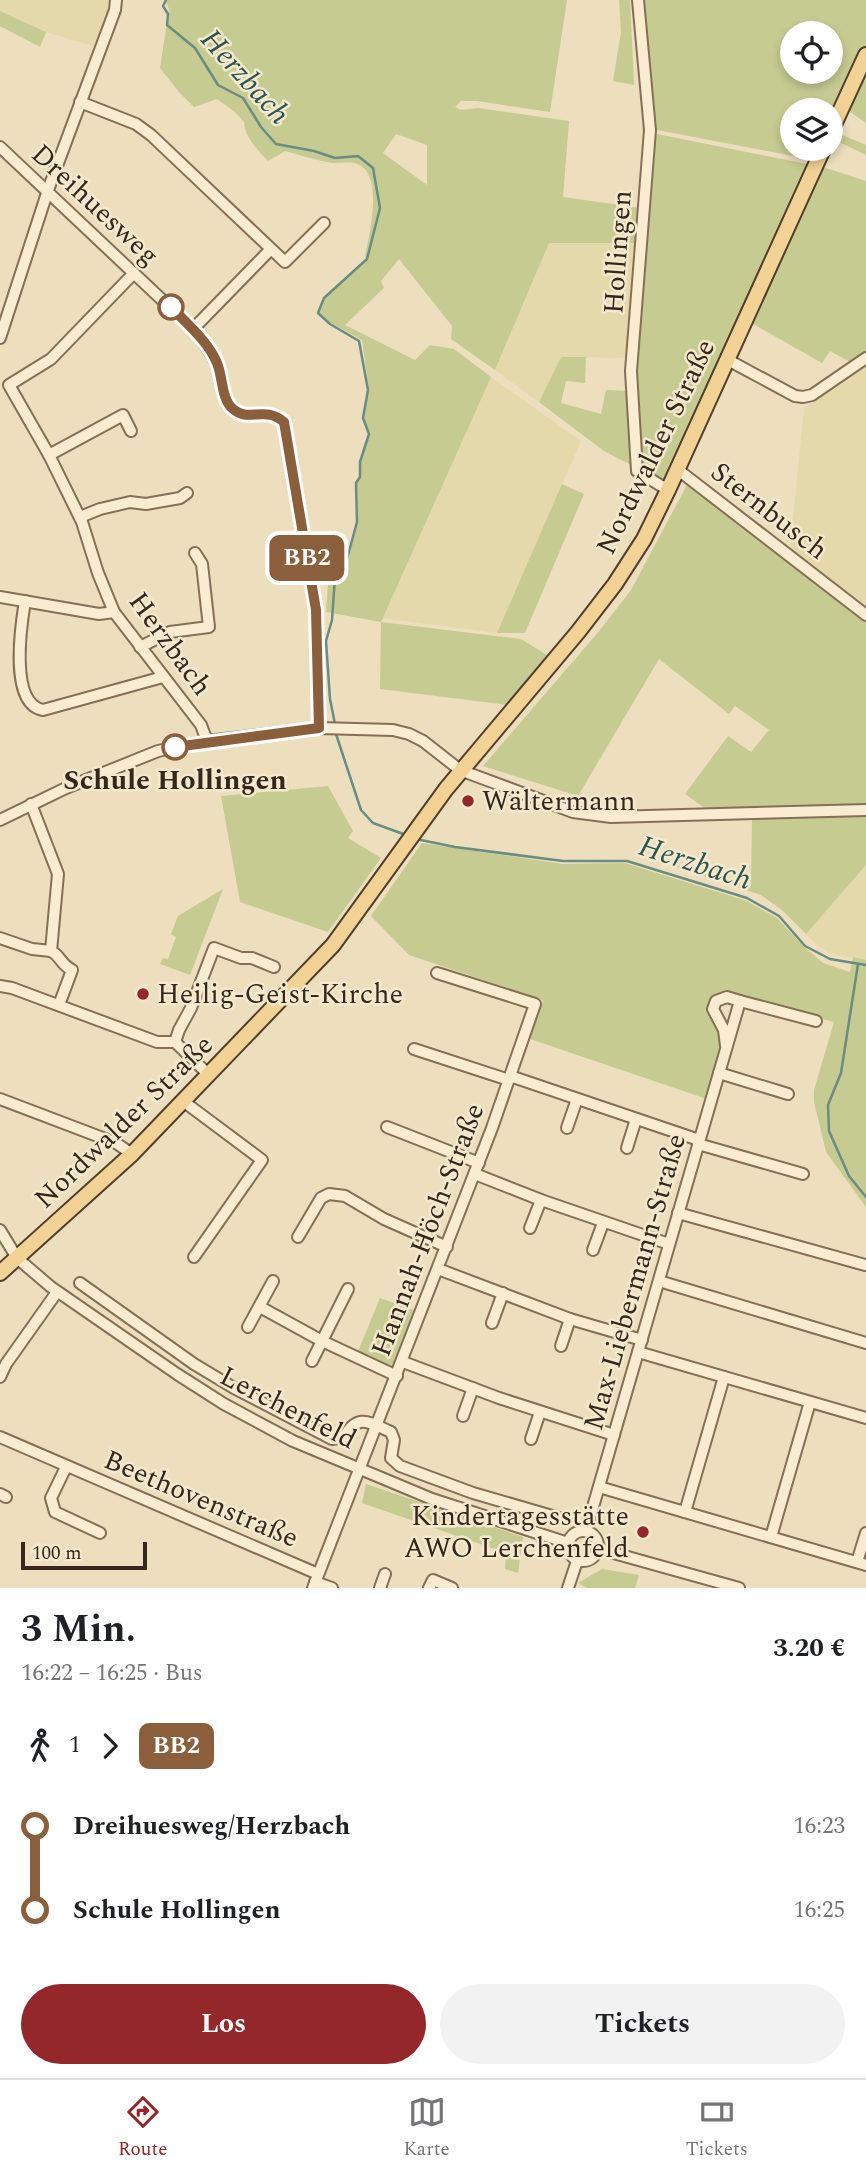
<!DOCTYPE html>
<html lang="de">
<meta charset="utf-8">
<style>
:root{--surface:#fff;--page:#f2f2f2;--text:#202124;--muted:#757577;--line:#e0e0e0;--accent:#94272a}
body{margin:0;font-family:Spectral,serif;background:var(--page);color:var(--text);height:100vh;display:flex;flex-direction:column;font-size:26px;white-space:nowrap}
*{box-sizing:border-box;margin:0}
p{font-size:23px;color:var(--muted)}
.icon{flex:none;width:38px;height:38px;fill:none;stroke:currentColor;stroke-width:2;stroke-linecap:round;stroke-linejoin:round}
.map{position:relative;height:1588px;overflow:hidden}
.panel{display:flex;flex-direction:column;background:var(--surface);flex:1}
.panel>*{flex:none}
.badge{padding:0 14px;border-radius:10px;font-size:24px;line-height:46px}
.buttons{position:absolute;left:780px;top:21px;display:grid;gap:14px}
.buttons a{display:grid;place-items:center;width:63px;height:63px;border-radius:50%;background:var(--surface);box-shadow:0 4px 10px #0003;font-size:35px}
.scale{position:absolute;left:21px;bottom:18px;width:126px;box-sizing:border-box;padding-left:7px;border:4px solid #35271c;border-top:0;font-size:19px;line-height:24px;white-space:nowrap;color:#35271c;-webkit-text-stroke:5px #f5e9cd;paint-order:stroke}
.map>.badge{position:absolute;translate:-50% -50%;box-shadow:0 0 0 4px #fff}
.legs{display:flex;align-items:center;gap:10px;height:77px;padding:0 21px;font-size:23px}
.legs p{margin-inline-start:auto}
.summary{display:flex;align-items:center;justify-content:space-between;height:119px;padding:0 21px}
h1{font-size:38px;font-weight:700;line-height:52px}
.primary-button{display:flex;gap:14px;margin-top:auto;padding:14px 21px}
.primary-button a{flex:1;height:80px;border-radius:42px;background:var(--accent);color:#fff;font-size:28px;font-weight:700;line-height:80px;text-align:center}
.primary-button a+a{background:var(--page);color:var(--text)}
ul{padding:0 21px;list-style:none}
li{display:flex;align-items:center;gap:24px;height:84px;font-size:26px}
li i{display:grid;place-items:center;width:10px;height:100%;margin:0 9px;background:currentColor}
li i::after{content:'';width:18px;height:18px;margin:-9px;border:5px solid;border-radius:50%;background:var(--surface)}
li p{margin-inline-start:auto}
li:first-child i{background:linear-gradient(#0000 50%,currentColor 0)}
li:last-child i{background:linear-gradient(currentColor 50%,#0000 0)}
.dock{display:flex;justify-content:space-around;align-items:center;height:98px;border-top:2px solid var(--line);background:var(--surface);font-size:19px;color:var(--muted)}
.dock a{display:grid;justify-items:center;gap:4px}
.dock .current{color:var(--accent)}
.map>svg:first-child{display:block}
.farmland{fill:#e3d9ab}
.green{fill:#c6cb92;fill-rule:evenodd}
.lines{fill:none;stroke-linecap:round;stroke-linejoin:round}
.stream{stroke:#698c83;stroke-width:2.5}
.minor-casing{stroke:#866f57;stroke-width:14}
.major-casing{stroke:#533d2c;stroke-width:18}
.minor{stroke:#f9ecd1;stroke-width:10}
.major{stroke:#f2d395;stroke-width:14}
.line-1-casing{stroke:#fff;stroke-width:16}
.line-1{stroke:#8b5e3c;stroke-width:10}
.stop-1-dot{fill:#fff;stroke:#8b5e3c;stroke-width:3.5}
.poi-dot{fill:#94272a;stroke:#f5e9cd;stroke-width:2.5}
.labels{text-anchor:middle;dominant-baseline:central;stroke-width:5;stroke-linejoin:round;paint-order:stroke}
.street-label{font-size:28px;fill:#35271c;stroke:#f5e9cd}
.stop-label{font-size:28px;font-weight:bold;fill:#35271c;stroke:#f5e9cd}
.poi-label{font-size:28px;fill:#35271c;stroke:#f5e9cd;text-anchor:start}
.water-label{font-size:30px;font-style:italic;fill:#2b5551;stroke:#f5e9cd}
</style>
<div class="map">
<svg width="866" height="1588" viewBox="0 0 866 1588">
<rect width="100%" height="100%" fill="#eddebe"/>
<g class="farmland">
<polygon points="0,0 112,0 111,9 96,47 46,32 0,11"/>
<polygon points="549,243 638,243 628,358 561,357 539,402 495,370"/>
<polygon points="866,364 866,607 790,548 804,408"/>
<polygon points="491,377 581,441 497,633 381,618"/>
<polygon points="866,865 866,960 832,954 816,944 806,934"/>
</g>
<g class="green">
<path d="M165,0h402l-17,112 -73,-11h-16l-6,6 6,3 17,-2 91,13 -6,76 78,11 -3,35h-89l-54,127 -44,-31 1,-13 -53,-67 -18,22 3,7 -39,37 70,35 15,-15 24,4 37,28 -110,245 140,17 29,18 -42,48 -128,-16 1,-67 -55,-10 2,-29 4,-7 4,1 12,-17 10,-38 -1,-38 4,-7v-15l9,-28 -6,-17 5,-27 -7,-50 -31,-17 -12,-10 6,-15 43,-39 -3,-2c4,-22 21,-87 -11,-94 -7,-1 -15,0 -22,0 -16,-3 -32,-8 -47,-12l-17,10c-10,-11 -23,-23 -24,-39l-9,-10 -18,-13 -23,8 -15,-15 -19,-24 9,-59zM396,134l31,11v40l-44,-32z"/>
<polygon points="619,0 630,0 634,85 613,81 621,32"/>
<path d="M640,0h226v48l-35,75v-13h-38v39h27l-6,11 -162,-31zM793,33h38v39h-38z"/>
<polygon points="0,11 46,32 40,47 0,26"/>
<polygon points="866,71 866,123 849,111"/>
<polygon points="652,133 812,165 666,484 640,469 634,370"/>
<polygon points="838,133 866,145 866,155 835,140"/>
<polygon points="823,167 866,181 866,351 850,362 830,351 822,363 753,324"/>
<polygon points="561,357 586,357 585,383 566,381 561,403 601,414 606,390 629,391 635,467 604,451 539,402"/>
<polygon points="688,483 866,620 866,805 709,811 685,794 728,736 751,752 769,730 735,706 729,714 659,659 578,796 483,766 600,630 631,590"/>
<polygon points="562,484 584,494 525,633 497,633"/>
<polygon points="328,786 353,831 348,838 381,858 328,932 240,902 221,796"/>
<polygon points="866,814 866,865 806,934 782,910 761,895 650,858 751,885 752,819"/>
<polygon points="422,843 563,864 625,863 747,901 777,918 804,947 823,963 850,972 853,957 866,960 866,1207 826,1152 814,1102 814,1090 834,1022 725,992 713,997 722,1048 707,1099 530,1039 543,1000 409,955 371,916"/>
<polygon points="223,889 190,975 160,964 163,958 168,959 176,937 171,934 178,916"/>
<polygon points="380,1298 416,1311 393,1370 357,1354"/>
<polygon points="366,1484 523,1537 518,1573 505,1569 506,1553 362,1503"/>
<polygon points="602,1569 639,1575 635,1588 587,1588 578,1583"/>
</g>
<g class="lines">
<g class="stream">
<polyline points="166,0 163,6 168,14 167,25 195,48 218,85 243,98 261,127 276,144 314,151 335,158 358,156 373,168 380,208 367,259 324,298 318,313 330,324 359,341 368,390 363,418 369,434 360,462 360,477 356,483 357,522 347,559 335,577 332,620 326,641 330,699 335,724"/>
<polyline points="335,731 361,810 373,823 406,835"/>
<polyline points="416,839 455,847 563,861 627,861 747,898 779,916 805,946 830,959 866,965"/>
<polyline points="858,964 841,1073 828,1105 829,1131 849,1176 866,1197"/>
</g>
<defs>
<g id="minor">
<polyline points="638,0 650,130 631,371 637,471 668,490"/>
<polyline points="80,102 136,124 151,135 285,262 324,223"/>
<path d="M0,147l193,182c13,17 25,31 29,51 3,11 2,23 11,30 17,13 31,-6 51,12l32,188 3,118"/>
<polyline points="134,273 51,359 9,385 49,455 82,522 98,573 114,612 201,725 207,741"/>
<polyline points="193,329 270,250"/>
<polyline points="0,338 48,190 115,10 116,0"/>
<polyline points="728,360 795,396 803,397 812,395 866,358"/>
<polyline points="49,455 123,415 131,431"/>
<polyline points="677,469 866,615"/>
<polyline points="80,517 100,509 130,502 146,504 180,498 187,493"/>
<polyline points="0,597 99,614 114,612"/>
<path d="M25,601c-4,24 -16,103 18,109l120,-33"/>
<polyline points="140,647 170,632 209,627 202,564 195,553"/>
<path d="M31,804l27,70 -7,77c10,5 9,13 21,19l-13,35"/>
<polyline points="0,820 66,788 158,751 207,741 319,728 393,730 409,734 423,741 460,770 573,812 611,817 866,810"/>
<polyline points="0,938 32,949 51,951"/>
<polyline points="0,986 12,988 157,1042 175,1042 209,1075"/>
<polyline points="740,1001 816,1021"/>
<polyline points="175,1042 179,1030 191,1008 214,948 241,958 252,958 274,967"/>
<polyline points="414,1049 509,1080"/>
<polyline points="719,1073 788,1094"/>
<polyline points="510,1076 699,1140"/>
<polyline points="0,1099 116,1143 132,1154"/>
<polyline points="183,1101 262,1160 194,1257"/>
<polyline points="387,1127 479,1163"/>
<polyline points="567,1128 577,1099"/>
<polyline points="698,1144 803,1174"/>
<polyline points="627,1148 636,1119"/>
<polyline points="475,1174 541,1200 669,1244"/>
<polyline points="678,1213 865,1265"/>
<polyline points="530,1228 541,1200"/>
<polyline points="0,1230 17,1258 51,1287 177,1374 224,1404 293,1441 389,1481 432,1499 568,1543"/>
<polyline points="298,1237 321,1198 329,1194 345,1196 384,1219 447,1247"/>
<polyline points="593,1250 603,1223"/>
<polyline points="438,1269 570,1319 642,1340"/>
<polyline points="659,1281 866,1343"/>
<path d="M80,1283l114,81 40,24 98,51 12,-2c14,-25 26,-14 47,-5l3,8 -3,18 9,8 73,27 93,27"/>
<polyline points="260,1307 322,1341 397,1376"/>
<polyline points="492,1323 503,1293"/>
<polyline points="248,1327 273,1281"/>
<polyline points="561,1346 570,1319"/>
<polyline points="638,1352 866,1418"/>
<polyline points="312,1361 348,1289"/>
<polyline points="403,1362 499,1398 614,1435"/>
<polyline points="0,1377 6,1364 57,1292"/>
<polyline points="463,1416 473,1388"/>
<polyline points="0,1437 318,1574"/>
<polyline points="531,1439 540,1412"/>
<polyline points="66,1467 51,1498 55,1512 100,1533"/>
<polyline points="599,1487 866,1565"/>
<polyline points="0,1494 6,1497"/>
<polyline points="685,1512 724,1377"/>
<circle cx="583" cy="1546" r="15"/>
<polyline points="586,1531 740,1001 727,997 716,1001 713,1009 724,1030 726,1046"/>
<polyline points="771,1537 810,1402"/>
<polyline points="599,1549 739,1588"/>
<polyline points="857,1562 866,1533"/>
<polyline points="315,1582 332,1588"/>
<polyline points="313,1588 492,1128 535,1004 437,973"/>
<polyline points="380,1588 385,1574"/>
<polyline points="429,1588 433,1580 452,1588"/>
<polyline points="568,1588 577,1561"/>
</g>
<g id="major">
<polyline points="831,131 866,55"/>
<polyline points="0,1273 132,1154 333,945 446,789 578,632 615,584 644,539 668,490 823,149"/>
</g>
</defs>
<use href="#minor" class="minor-casing"/>
<use href="#major" class="major-casing"/>
<use href="#minor" class="minor"/>
<use href="#major" class="major"/>
</g>
<g class="lines">
<defs>
<path id="line-1" d="M171,307c16,17 37,34 46,56 6,14 4,36 16,46 16,14 31,-4 51,13l32,188 3,118 -144,19"/>
</defs>
<use href="#line-1" class="line-1-casing"/>
<use href="#line-1" class="line-1"/>
</g>
<g class="stop-1-dot">
<circle cx="171" cy="307" r="12"/>
<circle cx="175" cy="747" r="12"/>
</g>
<g class="poi-dot">
<circle cx="468" cy="801" r="7"/>
<circle cx="143" cy="994" r="7"/>
<circle cx="643" cy="1532" r="7"/>
</g>
<g class="labels">
<g class="street-label">
<text transform="translate(95 205) rotate(43)">Dreihuesweg</text>
<text transform="translate(618 252) rotate(-86)">Hollingen</text>
<text transform="translate(656 447) rotate(-64)">Nordwalder Straße</text>
<text transform="translate(769 511) rotate(38)">Sternbusch</text>
<text transform="translate(170 644) rotate(54)">Herzbach</text>
<text transform="translate(124 1122) rotate(-44)">Nordwalder Straße</text>
<text transform="translate(428 1230) rotate(-69)">Hannah-Höch-Straße</text>
<text transform="translate(635 1282) rotate(-74)">Max-Liebermann-Straße</text>
<text transform="translate(288 1408) rotate(27)">Lerchenfeld</text>
<text transform="translate(201 1499) rotate(23)">Beethovenstraße</text>
</g>
<g class="stop-label">
<text x="175" y="780">Schule Hollingen</text>
</g>
<g class="poi-label">
<text x="482" y="801">Wältermann</text>
<text x="157" y="994">Heilig-Geist-Kirche</text>
<text x="629" y="1516" text-anchor="end">Kindertagesstätte<tspan x="629" dy="32">AWO Lerchenfeld</tspan></text>
</g>
<g class="water-label">
<text transform="translate(245 77) rotate(48)">Herzbach</text>
<text transform="translate(695 863) rotate(18)">Herzbach</text>
</g>
</g>
</svg>
<div class="buttons">
<a><svg class="icon" aria-label="locate" viewBox="0 0 24 24"><circle cx="12" cy="12" r="6"/><path d="M12 2v4M12 18v4M2 12h4M18 12h4"/></svg></a>
<a><svg class="icon" aria-label="layers" viewBox="0 0 24 24"><path d="M12 4l9 5-9 5-9-5zM3 14l9 5 9-5"/></svg></a>
</div>
<div class="scale">100 m</div>
<b class="badge" style="left:307px;top:558px;background:#8b5e3c;color:#fff">BB2</b>
</div>
<section class="panel">
<div class="summary"><div><h1>3 Min.</h1><p>16:22 – 16:25 · Bus</p></div><b>3.20 €</b></div>
<div class="legs"><svg class="icon" aria-label="walk" viewBox="0 0 24 24"><circle cx="13" cy="4" r="2"/><path d="M13 8l-2 6 4 7M11 14l-3 7M7 12l3-4h3l4 4"/></svg>1<svg class="icon" aria-label="forward" viewBox="0 0 24 24"><path d="M9 5l7 7-7 7"/></svg><b class="badge" style="background:#8b5e3c;color:#fff">BB2</b></div>
<ul>
<li><i style="color:#8b5e3c"></i><b>Dreihuesweg/Herzbach</b><p>16:23</p></li>
<li><i style="color:#8b5e3c"></i><b>Schule Hollingen</b><p>16:25</p></li>
</ul>
<div class="primary-button"><a>Los</a><a>Tickets</a></div>
</section>
<nav class="dock">
<a class="current"><svg class="icon" aria-label="directions" viewBox="0 0 24 24"><path d="M12 3l9 9-9 9-9-9zM9 14v-3h6M13 9l2 2-2 2"/></svg>Route</a>
<a><svg class="icon" aria-label="map" viewBox="0 0 24 24"><path d="M3 6l6-2 6 2 6-2v14l-6 2-6-2-6 2zM9 4v14M15 6v14"/></svg>Karte</a>
<a><svg class="icon" aria-label="tickets" viewBox="0 0 24 24"><path d="M3 7h18v10H3zM15 7v10"/></svg>Tickets</a>
</nav>
